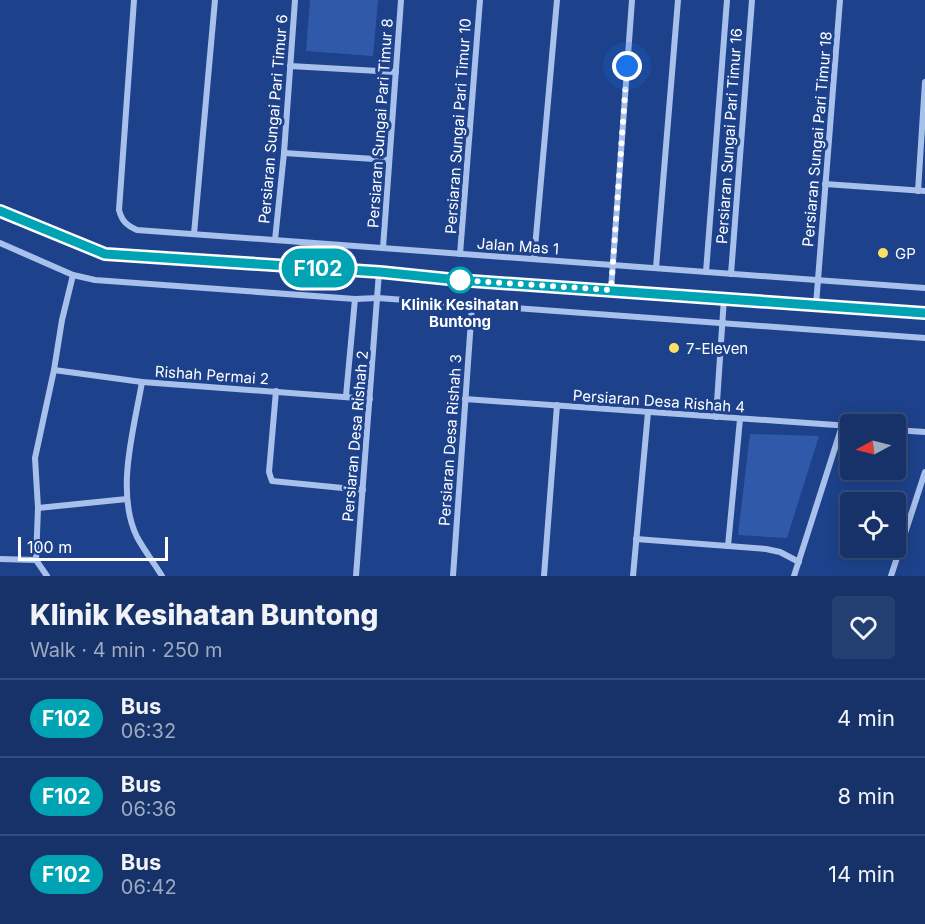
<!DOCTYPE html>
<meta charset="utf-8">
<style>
:root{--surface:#163268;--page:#233e71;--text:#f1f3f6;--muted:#9eaac0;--line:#354d7c}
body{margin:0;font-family:Inter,sans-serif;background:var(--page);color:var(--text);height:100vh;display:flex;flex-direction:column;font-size:22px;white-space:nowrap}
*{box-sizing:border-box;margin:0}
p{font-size:20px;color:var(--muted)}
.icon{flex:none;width:33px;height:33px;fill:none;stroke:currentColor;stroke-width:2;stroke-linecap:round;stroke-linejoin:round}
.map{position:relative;height:576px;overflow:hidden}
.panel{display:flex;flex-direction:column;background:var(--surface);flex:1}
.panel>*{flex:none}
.badge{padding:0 12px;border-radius:20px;font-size:21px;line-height:39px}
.needle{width:39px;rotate:263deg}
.buttons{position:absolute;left:840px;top:414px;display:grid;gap:12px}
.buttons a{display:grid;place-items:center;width:66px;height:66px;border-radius:6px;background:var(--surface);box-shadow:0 3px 15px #0003,0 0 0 2px var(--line);font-size:30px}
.scale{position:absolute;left:18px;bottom:15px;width:150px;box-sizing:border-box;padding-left:6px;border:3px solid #fff;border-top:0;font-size:16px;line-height:21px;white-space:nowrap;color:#fff;-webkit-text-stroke:4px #1d428b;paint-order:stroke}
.you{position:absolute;width:30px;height:30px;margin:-15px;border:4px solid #fff;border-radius:50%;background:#1a73e8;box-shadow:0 0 0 9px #1a73e833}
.map>.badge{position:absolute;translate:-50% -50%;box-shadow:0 0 0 3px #fff}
.round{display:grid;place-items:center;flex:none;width:63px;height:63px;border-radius:6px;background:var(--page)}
.summary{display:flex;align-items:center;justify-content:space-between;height:102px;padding:0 30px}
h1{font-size:28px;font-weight:800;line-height:45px}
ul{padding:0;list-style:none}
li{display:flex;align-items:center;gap:18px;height:78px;padding:0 30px;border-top:2px solid var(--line)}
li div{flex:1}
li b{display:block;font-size:22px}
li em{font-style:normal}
li .badge{min-width:66px;font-weight:700;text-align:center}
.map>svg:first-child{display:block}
.green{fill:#305aa9}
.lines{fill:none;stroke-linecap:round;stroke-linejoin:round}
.minor{stroke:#a8c0ec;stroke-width:6}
.secondary{stroke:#d5e1f9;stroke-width:12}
.line-casing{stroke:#fff;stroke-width:14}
.line{stroke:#00a3b4;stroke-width:9}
.walk{stroke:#fff;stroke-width:6;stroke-dasharray:0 10.8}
.poi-dot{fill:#fce066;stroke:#1d428b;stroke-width:2}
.stop-dot{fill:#fff;stroke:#00a3b4;stroke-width:3}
.labels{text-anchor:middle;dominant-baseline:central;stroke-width:6;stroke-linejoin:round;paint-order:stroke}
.street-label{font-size:15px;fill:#fff;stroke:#1d428b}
.poi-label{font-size:15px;fill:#fff;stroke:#1d428b;text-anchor:start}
.stop-label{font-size:15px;font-weight:bold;fill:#fff;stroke:#1d428b}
</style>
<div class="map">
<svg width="925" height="576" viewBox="0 0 925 576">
<rect width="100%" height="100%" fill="#1d428b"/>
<g class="green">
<polygon points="310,0 378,0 373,56 306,51"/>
<polygon points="750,434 819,436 787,538 738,535"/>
</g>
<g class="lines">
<g class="minor">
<path d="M134,0l-15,210c3,11 7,15 18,20l788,58"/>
<polyline points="290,66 396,72"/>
<polyline points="284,153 389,160"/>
<polyline points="825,184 925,191"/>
<polyline points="918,191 925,82"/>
<polyline points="194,234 215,0"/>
<polyline points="275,240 284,153 295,0"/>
<polyline points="0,243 73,275 95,280 355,299 378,298 925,338"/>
<polyline points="383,248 401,0"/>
<polyline points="460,254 480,0"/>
<polyline points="534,259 557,0"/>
<polyline points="656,268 678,0"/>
<polyline points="706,272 727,0"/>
<polyline points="731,274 752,0"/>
<polyline points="611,290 632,0"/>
<polyline points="816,305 840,0"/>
<polyline points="54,370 142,382 370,399"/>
<path d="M142,382c-8,47 -27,110 -5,155 7,13 17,26 25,39"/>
<polyline points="276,391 269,472 272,481 363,490"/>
<polyline points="346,396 355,299"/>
<polyline points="465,399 850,426"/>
<polyline points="716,417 724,298"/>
<polyline points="896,430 925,432"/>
<polyline points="38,508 127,499"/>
<polyline points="636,539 766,549 780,552 799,562"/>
<polyline points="728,546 740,419"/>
<polyline points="0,559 36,560 47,576"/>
<polyline points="36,560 38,508 35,458 54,370 62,320 73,275"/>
<polyline points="356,576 379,272"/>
<polyline points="453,576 472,306"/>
<polyline points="544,576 557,405"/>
<polyline points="633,576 648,412"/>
<polyline points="794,576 842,426"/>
<polyline points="891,576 925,472"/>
</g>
<polyline class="secondary" points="0,211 105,254 379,272 458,280 925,313"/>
</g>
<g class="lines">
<defs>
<polyline id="line" points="0,211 105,254 380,272 458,280 925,313"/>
</defs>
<use href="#line" class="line-casing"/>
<use href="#line" class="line"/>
<polyline class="walk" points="460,280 458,280 611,290 627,66"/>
</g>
<g class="poi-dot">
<circle cx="883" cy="253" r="6"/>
<circle cx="674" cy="348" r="6"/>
</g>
<circle class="stop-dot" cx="460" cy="280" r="12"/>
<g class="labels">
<g class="street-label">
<text transform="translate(273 119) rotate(-85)">Persiaran Sungai Pari Timur 6</text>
<text transform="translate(380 123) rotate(-86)">Persiaran Sungai Pari Timur 8</text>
<text transform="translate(458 126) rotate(-86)">Persiaran Sungai Pari Timur 10</text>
<text transform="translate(729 136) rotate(-86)">Persiaran Sungai Pari Timur 16</text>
<text transform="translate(817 139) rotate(-85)">Persiaran Sungai Pari Timur 18</text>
<text transform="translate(518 246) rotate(4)">Jalan Mas 1</text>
<text transform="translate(212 375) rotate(4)">Rishah Permai 2</text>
<text transform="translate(659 401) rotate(4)">Persiaran Desa Rishah 4</text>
<text transform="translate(355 436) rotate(-85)">Persiaran Desa Rishah 2</text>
<text transform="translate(450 440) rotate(-86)">Persiaran Desa Rishah 3</text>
</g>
<g class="poi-label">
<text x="895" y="253">GP</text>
<text x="686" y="348">7-Eleven</text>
</g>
<g class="stop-label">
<text x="460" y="304">Klinik Kesihatan<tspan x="460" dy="17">Buntong</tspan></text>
</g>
</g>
</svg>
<div class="buttons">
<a><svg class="needle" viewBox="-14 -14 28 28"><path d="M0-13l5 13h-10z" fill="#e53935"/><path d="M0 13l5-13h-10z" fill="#9eaac0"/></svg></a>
<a><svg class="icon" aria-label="locate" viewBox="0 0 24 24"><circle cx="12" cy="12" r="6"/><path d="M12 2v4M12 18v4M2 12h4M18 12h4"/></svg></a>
</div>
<div class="scale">100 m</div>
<div class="you" style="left:627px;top:66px"></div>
<b class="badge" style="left:318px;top:268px;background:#00a3b4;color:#fff">F102</b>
</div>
<section class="panel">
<div class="summary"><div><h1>Klinik Kesihatan Buntong</h1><p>Walk · 4 min · 250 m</p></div><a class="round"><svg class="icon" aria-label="heart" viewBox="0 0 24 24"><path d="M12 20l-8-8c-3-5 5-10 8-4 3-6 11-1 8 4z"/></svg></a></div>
<ul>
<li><span class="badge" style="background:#00a3b4;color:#fff">F102</span><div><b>Bus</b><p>06:32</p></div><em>4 min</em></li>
<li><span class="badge" style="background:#00a3b4;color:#fff">F102</span><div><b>Bus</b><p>06:36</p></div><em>8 min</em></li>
<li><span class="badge" style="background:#00a3b4;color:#fff">F102</span><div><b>Bus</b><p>06:42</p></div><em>14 min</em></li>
</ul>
</section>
